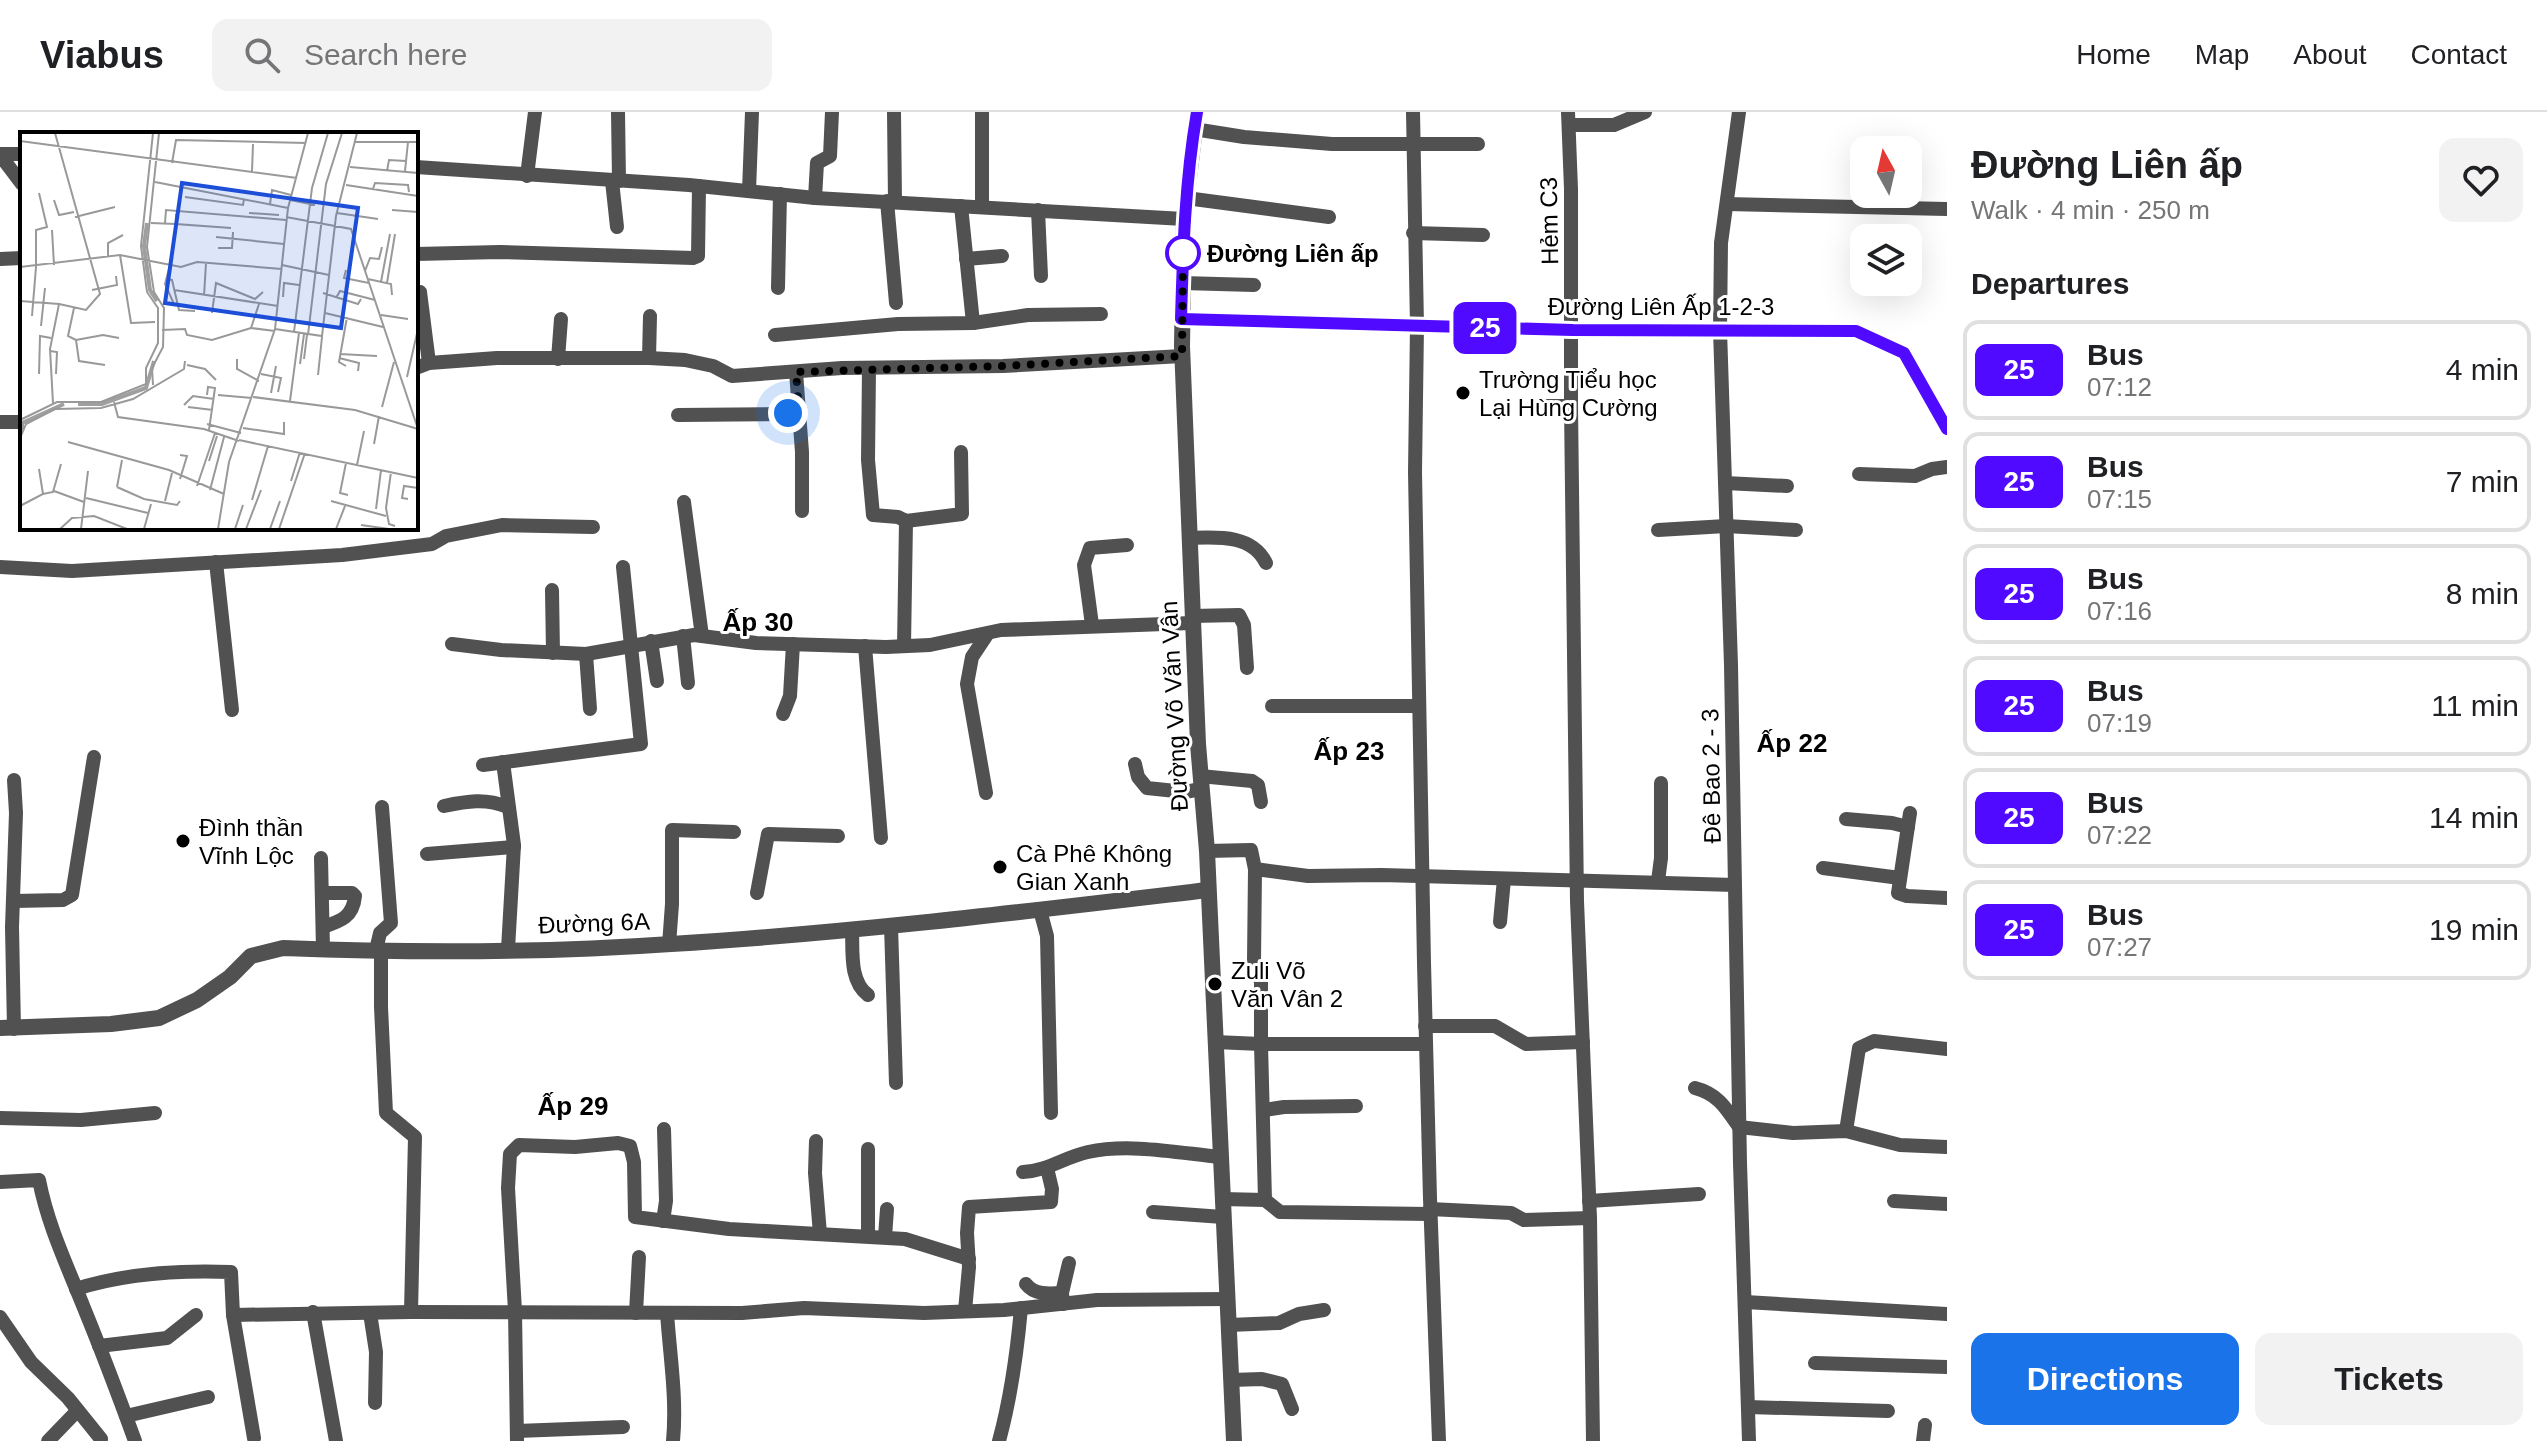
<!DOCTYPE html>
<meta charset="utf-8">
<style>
:root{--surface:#fff;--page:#f2f2f2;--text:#202124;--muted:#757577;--line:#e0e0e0;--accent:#1a73e8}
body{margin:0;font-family:Helvetica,sans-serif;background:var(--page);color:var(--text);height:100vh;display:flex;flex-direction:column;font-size:30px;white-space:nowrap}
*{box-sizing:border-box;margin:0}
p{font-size:26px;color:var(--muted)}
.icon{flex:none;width:44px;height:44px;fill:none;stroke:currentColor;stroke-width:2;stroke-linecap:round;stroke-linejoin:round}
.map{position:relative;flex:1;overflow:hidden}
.details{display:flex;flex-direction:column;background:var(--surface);width:600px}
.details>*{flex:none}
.badge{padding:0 16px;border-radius:12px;font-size:28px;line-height:52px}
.needle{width:52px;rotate:352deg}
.fabs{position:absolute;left:1850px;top:24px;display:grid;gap:16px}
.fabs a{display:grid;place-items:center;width:72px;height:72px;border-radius:16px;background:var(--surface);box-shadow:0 8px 32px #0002;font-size:40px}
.you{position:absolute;width:40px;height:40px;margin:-20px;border:6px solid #fff;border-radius:50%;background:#1a73e8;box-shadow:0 0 0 12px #1a73e833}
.map>.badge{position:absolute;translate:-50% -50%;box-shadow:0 0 0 4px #fff}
h2{padding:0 24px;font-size:30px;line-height:72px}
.round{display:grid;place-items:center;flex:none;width:84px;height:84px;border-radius:16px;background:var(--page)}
.head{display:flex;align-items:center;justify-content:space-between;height:136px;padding:0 24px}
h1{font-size:38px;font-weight:800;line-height:60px}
.action{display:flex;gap:16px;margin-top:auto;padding:16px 24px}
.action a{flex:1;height:92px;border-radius:16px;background:var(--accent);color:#fff;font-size:32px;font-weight:800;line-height:92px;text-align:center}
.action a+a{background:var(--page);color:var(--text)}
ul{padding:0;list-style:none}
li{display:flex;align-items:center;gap:24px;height:100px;margin:0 16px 12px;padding:0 8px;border:4px solid var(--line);border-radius:16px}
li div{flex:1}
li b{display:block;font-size:30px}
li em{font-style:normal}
li .badge{min-width:88px;font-weight:700;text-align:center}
header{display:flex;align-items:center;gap:48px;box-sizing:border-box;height:112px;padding:0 40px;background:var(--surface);border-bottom:2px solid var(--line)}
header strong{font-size:38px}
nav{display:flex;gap:44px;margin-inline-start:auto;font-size:28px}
.search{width:560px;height:72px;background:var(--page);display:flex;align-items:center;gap:20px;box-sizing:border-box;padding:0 28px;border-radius:16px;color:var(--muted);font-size:30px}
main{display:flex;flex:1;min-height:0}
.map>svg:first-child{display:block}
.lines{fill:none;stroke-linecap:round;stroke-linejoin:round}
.minor{stroke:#515151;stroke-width:14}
.tertiary{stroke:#515151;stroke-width:16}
.line-casing{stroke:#fff;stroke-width:18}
.line{stroke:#4f0aff;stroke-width:12}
.walk{stroke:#000;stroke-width:8;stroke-dasharray:0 14.4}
.stop-dot{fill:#fff;stroke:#4f0aff;stroke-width:4}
.poi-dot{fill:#000;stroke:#fff;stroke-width:3}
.labels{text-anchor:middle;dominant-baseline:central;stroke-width:6;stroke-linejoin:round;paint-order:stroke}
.street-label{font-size:24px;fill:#000;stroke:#fff}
.stop-label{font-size:24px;font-weight:bold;fill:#000;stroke:#fff;text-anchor:start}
.poi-label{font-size:24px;fill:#000;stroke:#fff;text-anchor:start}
.neighbourhood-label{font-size:26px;font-weight:bold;fill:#000;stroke:#fff}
.inset-river{fill:none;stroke:#9f9f9f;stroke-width:4}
.inset-road{fill:none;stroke:#999;stroke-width:2}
.view{fill:#1d4ed8;fill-opacity:0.15;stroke:#1d4ed8;stroke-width:4}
.inset-edge{fill:none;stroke:#000;stroke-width:4}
</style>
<header>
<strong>Viabus</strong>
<div class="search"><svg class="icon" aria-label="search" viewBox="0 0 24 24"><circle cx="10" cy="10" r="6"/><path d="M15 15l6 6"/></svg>Search here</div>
<nav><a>Home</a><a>Map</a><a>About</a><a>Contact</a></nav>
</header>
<main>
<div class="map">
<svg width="1947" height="1329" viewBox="0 0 1947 1329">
<rect width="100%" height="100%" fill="#fff"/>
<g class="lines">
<g class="minor">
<polyline points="618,0 619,69"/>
<polyline points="894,0 895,90"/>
<polyline points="1413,0 1417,214 1415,360 1424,851 1430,1086 1439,1329"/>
<polyline points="1568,0 1571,77 1571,294 1577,789 1590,1106 1593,1329"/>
<polyline points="1739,0 1721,131 1720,218 1731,553 1740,1051 1749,1329"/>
<polyline points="1569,13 1614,13 1645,0"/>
<polyline points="1194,17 1244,25 1332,32 1478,32"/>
<polyline points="0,42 22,42"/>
<polyline points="0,43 22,72"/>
<polyline points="416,55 689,73 815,86 1184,107"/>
<polyline points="527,64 535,0"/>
<polyline points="612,69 617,115"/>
<polyline points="749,79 752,0"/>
<polyline points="815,86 817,51 830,44 832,0"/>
<polyline points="1186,86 1329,105"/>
<polyline points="887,89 896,191"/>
<polyline points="1727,92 1947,97"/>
<polyline points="961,94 973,211"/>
<polyline points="982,95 982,0"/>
<polyline points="1038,98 1041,164"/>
<polyline points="1413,121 1483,123"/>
<polyline points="416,142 500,140 693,146 698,144 699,74"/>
<polyline points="0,147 22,146"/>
<polyline points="966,147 1002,144"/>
<polyline points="1182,171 1254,173"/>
<polyline points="778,176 780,82"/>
<polyline points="420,180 429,251"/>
<polyline points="775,223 898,212 973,211 1028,203 1101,202"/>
<polyline points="649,246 650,204"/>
<polyline points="558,247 561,207"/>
<polyline points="416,256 429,251 497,246 649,246 685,248 713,254 732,264 842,256 1003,254 1182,244"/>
<polyline points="869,256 868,348 873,403 898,405 906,409 962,402 961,340"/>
<polyline points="796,260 802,340 802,399"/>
<polyline points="1534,294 1571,294"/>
<polyline points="678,303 799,302"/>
<polyline points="0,310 22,310"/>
<polyline points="1859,362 1915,364 1932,357 1947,355"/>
<polyline points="1725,371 1787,374"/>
<polyline points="684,390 702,524"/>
<polyline points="1658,418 1726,414 1796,418"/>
<path d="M1189,426c28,-1 63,-4 77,25"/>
<polyline points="216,450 232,598"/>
<polyline points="0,455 72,459 342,443 432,432 446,424 502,413 593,415"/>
<polyline points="552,478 553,541"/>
<polyline points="1192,504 1239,503 1244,513 1247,556"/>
<polyline points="1092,513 1084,453 1090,436 1127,433"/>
<polyline points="683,524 688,571"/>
<polyline points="651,529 657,569"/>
<polyline points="452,532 501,538 586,542 694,523 756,531 886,535 930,533 1001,518 1192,511"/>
<polyline points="865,534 881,726"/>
<polyline points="904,534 906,409"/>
<polyline points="586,542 590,597"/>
<polyline points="1272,594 1419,594"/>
<polyline points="783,602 790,584 793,532"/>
<polyline points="503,650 514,733 508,837"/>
<polyline points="1135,652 1138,665 1147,676 1185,680 1201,677"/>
<polyline points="483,653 641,632 623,455"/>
<polyline points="1200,664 1252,669 1258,673 1261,690"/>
<polyline points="986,681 967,572 972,545 988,521"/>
<path d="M444,694c23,-5 42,-8 64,1"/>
<polyline points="1910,701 1898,781 1907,784 1947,786"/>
<polyline points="1846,707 1892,711 1908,715"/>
<polyline points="1207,739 1251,738 1255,757 1308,764 1382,763 1735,773"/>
<polyline points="427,742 514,735"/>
<polyline points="321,746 323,837"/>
<polyline points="1823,756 1900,766"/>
<polyline points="1658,769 1661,746 1661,671"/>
<path d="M322,781h30l3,3c-2,21 -14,25 -32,31"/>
<polyline points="757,781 768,722 838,724"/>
<polyline points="14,789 63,788 72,783 94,645"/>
<polyline points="1040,798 1047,824 1051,1001"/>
<polyline points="1500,810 1504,767"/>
<polyline points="891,814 896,971"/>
<path d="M852,817c1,22 -3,52 16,66"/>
<polyline points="669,833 672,792 672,718 734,720"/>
<polyline points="376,838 380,821 391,811 382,695"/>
<polyline points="381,838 381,895 386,1001 415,1025 411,1200"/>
<polyline points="1425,914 1495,914 1526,932 1583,930"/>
<polyline points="14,917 12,815 16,701 14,668"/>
<polyline points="1215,930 1261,932 1261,870 1254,849 1255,757"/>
<path d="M1695,976c23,6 31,20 44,39l54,6 53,-2 54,14 47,2"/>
<polyline points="1264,998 1284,995 1356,994"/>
<polyline points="0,1006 81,1008 155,1001"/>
<polyline points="1846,1019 1859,936 1874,929 1947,937"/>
<polyline points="816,1029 815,1061 820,1122"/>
<path d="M1023,1060c24,-1 42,-15 65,-20 42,-9 91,1 132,5"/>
<path d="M0,1070l39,-2c9,46 28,85 45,128 18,44 35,89 51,133"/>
<polyline points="1222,1087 1265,1088 1280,1100 1430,1102"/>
<polyline points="1265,1088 1261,932 1426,932"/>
<polyline points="1589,1089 1699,1082"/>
<polyline points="1894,1089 1947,1092"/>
<polyline points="1430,1097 1511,1101 1524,1108 1590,1106"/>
<polyline points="1153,1100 1223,1105"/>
<polyline points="663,1109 666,1089 664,1017"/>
<polyline points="868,1124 868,1037"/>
<polyline points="885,1125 887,1097"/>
<path d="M1026,1172c8,11 23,10 36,9"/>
<path d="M76,1177c50,-16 102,-19 155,-17l2,43 178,-3 331,1 62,-5 120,5 80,-3 93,-10 131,-1"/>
<polyline points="1745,1190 1947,1202"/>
<polyline points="1063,1192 1062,1181 1069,1151"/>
<polyline points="965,1199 969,1155 967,1121 969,1095 1051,1090 1052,1077 1047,1056"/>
<polyline points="313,1200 336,1329"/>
<polyline points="370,1201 376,1240 375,1291"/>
<polyline points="636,1201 639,1145"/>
<path d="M667,1201c3,44 10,85 6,128"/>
<polyline points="233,1203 254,1326"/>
<polyline points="0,1205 31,1250 68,1286 101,1327"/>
<polyline points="1229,1213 1279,1211 1299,1202 1324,1198"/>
<polyline points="99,1234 167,1226 196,1203"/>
<polyline points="1815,1251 1947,1255"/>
<polyline points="1231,1268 1262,1267 1282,1272 1292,1297"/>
<polyline points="1748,1295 1888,1299"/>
<polyline points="126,1304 208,1285"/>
<polyline points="517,1319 623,1315"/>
<polyline points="48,1329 77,1299"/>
<polyline points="517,1329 515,1199 508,1076 510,1042 519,1033 575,1035 618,1031 630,1034 634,1050 635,1105 729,1117 905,1127 969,1147"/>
<path d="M999,1329c12,-44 18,-88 22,-133"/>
<polyline points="1923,1329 1925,1313"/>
</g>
<g class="tertiary">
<polyline points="1197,0 1184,107 1182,234 1198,632 1207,739 1234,1329"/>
<polyline points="1181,207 1573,218 1856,219 1904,241 1947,317"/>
<path d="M0,916l111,-4 48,-6 38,-18 33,-23 21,-21 32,-8c129,5 260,5 388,-4 180,-11 359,-33 537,-54"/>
</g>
</g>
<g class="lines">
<defs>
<path id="line" d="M1197,0c-12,69 -14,138 -16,207l392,11 283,1 48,22 43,76"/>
</defs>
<use href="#line" class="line-casing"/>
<use href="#line" class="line"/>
<polyline class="walk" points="788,301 799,302 796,260 1003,254 1182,244 1183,141"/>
</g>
<circle class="stop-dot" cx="1183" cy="141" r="16"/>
<g class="poi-dot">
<circle cx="1463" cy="281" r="8"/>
<circle cx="183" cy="729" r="8"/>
<circle cx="1000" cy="755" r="8"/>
<circle cx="1215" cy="872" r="8"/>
</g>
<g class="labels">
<g class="street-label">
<text transform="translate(1549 109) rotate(-91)">Hẻm C3</text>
<text x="1661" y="194">Đường Liên Ấp 1-2-3</text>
<text transform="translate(1174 594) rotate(-93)">Đường Võ Văn Vân</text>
<text transform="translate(1711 664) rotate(-91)">Đê Bao 2 - 3</text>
<text transform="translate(594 811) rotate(-2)">Đường 6A</text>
</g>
<g class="stop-label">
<text x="1207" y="141">Đường Liên ấp</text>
</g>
<g class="poi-label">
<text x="1479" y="267">Trường Tiểu học<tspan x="1479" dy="28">Lại Hùng Cường</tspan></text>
<text x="199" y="715">Đình thần<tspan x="199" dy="28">Vĩnh Lộc</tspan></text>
<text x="1016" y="741">Cà Phê Không<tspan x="1016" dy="28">Gian Xanh</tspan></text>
<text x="1231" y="858">Zuli Võ<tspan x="1231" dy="28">Văn Vân 2</tspan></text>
</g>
<g class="neighbourhood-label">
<text x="758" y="510">Ấp 30</text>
<text x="1792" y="631">Ấp 22</text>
<text x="1349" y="639">Ấp 23</text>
<text x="573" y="994">Ấp 29</text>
</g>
</g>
<g transform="translate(20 20)">
<rect width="398" height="398" fill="#fff"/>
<path class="inset-river" d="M127,91l-3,23 6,44 7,11M58,272h24l44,-16 8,-27M2,298v-7l42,-19"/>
<path class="inset-road" d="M0,9l277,37M335,10h63M152,31l4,-23 130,3M330,35l68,6M367,39l2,-11 17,1M385,39l3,-29M232,40l1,-28M135,50l133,26M326,53l72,11M353,57l2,-6 33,2 1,7M165,65l58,8 1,-6M34,68l5,15 15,-3M270,68l25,5M250,72l2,-14 19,5M372,78l26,2M229,81l30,2M317,81l41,6M156,82v10l55,4M55,85l40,-10M266,85l65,12 67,200M131,91l25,1M145,91l1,-13 120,10M32,98l2,35M196,105l68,7M198,116h14l1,-16M100,123l11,68 24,-1M88,124v-13l15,-8M150,133l-5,19 9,20M262,133l47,10M0,135l100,-12 61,12 16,-5 85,7M16,135v-37l11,-3 -8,-34M326,138l-2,8 25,5M345,139l5,-13 9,1 3,-12M146,147l6,1 7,30 16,1M348,147l23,5 1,11M361,150l9,-48M367,151l8,-49M72,158l25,-5 -1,-9M154,158l104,16M303,161l35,11 3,-5M184,164l2,-33M263,165l1,-14 15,2M316,166l4,-7 35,9M0,169l39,3M54,176l-6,28 8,4 3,21 26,4M192,181l4,-30 39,16 8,-7M305,181l58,14M361,183l27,4M12,184l4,-49M21,194l4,-38M231,196l8,-24M255,197l47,7 14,-120 21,-83M142,198l23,-1 2,6 25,5 39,-12 24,3M274,200l18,-144 16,-55M288,203l18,-151 16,-51M56,208l27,-5 16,3M30,219l7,1 -1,22M320,222l37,2M319,226l20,5 -1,8M217,227v10l22,12M284,227l3,-24M280,232l4,-30M167,233l18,4 11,11M326,234l-7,-4 8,-45M19,242l1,-38 11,2M241,242l20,4 -3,14M298,243l4,-38M387,245l11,-48M133,253l-1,-17 11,-21 1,-39 -10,-16 -7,-45 12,-114M251,261l5,-27M187,263l1,-8 7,1 -6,42M198,263l34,3M233,265l102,13 63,19M270,269l9,-68M94,270l4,15 86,12 35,12M33,271l-3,-54 9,-45 27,6 14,-16 -45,-161M164,273l9,-9 21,3M168,275l25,3M362,275l12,-45M0,288l37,-18h44l45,-18v-16l12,-25v-35l-11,-16 -6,-46 12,-113M187,292l34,9M223,296l41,6v-12M0,306l6,-14 29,-15 46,-1 32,-9 51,-30 1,-8M219,308l179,38M48,310l101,28 55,24M354,312l5,-28M160,323l7,1 -7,23M189,329l8,-25M326,331l-6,30 8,2M337,333l7,-34M371,340l-5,36 3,16 6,2M271,349l9,-29M177,354l18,-53M97,355l27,12 33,6 3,-4M97,355l5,-27M190,358l14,-53M34,359l30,11M23,362l10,-2 8,-28M66,366l62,15M388,367l-6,-1 2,-12 14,2M232,368l16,-54M145,369l7,-28M311,369l55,15M0,374l23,-12 -4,-25M356,377l5,-39M341,393l28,4M40,397l12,-11 22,-2 33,13M61,397l7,-58M124,397l7,-25M198,397l11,-67 46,-133 13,-121 20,-75M215,397l8,-24M226,397l15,-39M250,397l10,-28M259,397l26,-76M316,397l9,-23"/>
<path class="view" d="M162,51l176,25 -17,120 -176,-25z"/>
<rect width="398" height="398" class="inset-edge"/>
</g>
</svg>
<div class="fabs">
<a><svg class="needle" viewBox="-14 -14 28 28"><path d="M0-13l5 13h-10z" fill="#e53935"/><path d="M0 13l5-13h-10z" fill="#757577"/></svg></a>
<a><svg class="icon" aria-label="layers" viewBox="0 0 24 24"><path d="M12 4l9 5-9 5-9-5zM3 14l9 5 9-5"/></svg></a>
</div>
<div class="you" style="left:788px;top:301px"></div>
<b class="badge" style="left:1485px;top:216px;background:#4f0aff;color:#fff">25</b>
</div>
<section class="details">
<div class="head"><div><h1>Đường Liên ấp</h1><p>Walk · 4 min · 250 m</p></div><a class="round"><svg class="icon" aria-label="heart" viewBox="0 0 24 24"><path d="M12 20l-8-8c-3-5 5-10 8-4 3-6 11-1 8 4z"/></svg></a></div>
<h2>Departures</h2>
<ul>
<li><span class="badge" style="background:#4f0aff;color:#fff">25</span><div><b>Bus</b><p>07:12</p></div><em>4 min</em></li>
<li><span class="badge" style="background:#4f0aff;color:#fff">25</span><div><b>Bus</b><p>07:15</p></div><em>7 min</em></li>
<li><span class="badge" style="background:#4f0aff;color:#fff">25</span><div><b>Bus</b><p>07:16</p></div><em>8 min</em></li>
<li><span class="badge" style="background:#4f0aff;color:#fff">25</span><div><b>Bus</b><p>07:19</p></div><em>11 min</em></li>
<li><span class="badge" style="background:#4f0aff;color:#fff">25</span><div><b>Bus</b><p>07:22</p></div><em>14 min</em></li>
<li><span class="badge" style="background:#4f0aff;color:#fff">25</span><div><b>Bus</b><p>07:27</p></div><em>19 min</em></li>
</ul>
<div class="action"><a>Directions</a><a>Tickets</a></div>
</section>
</main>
